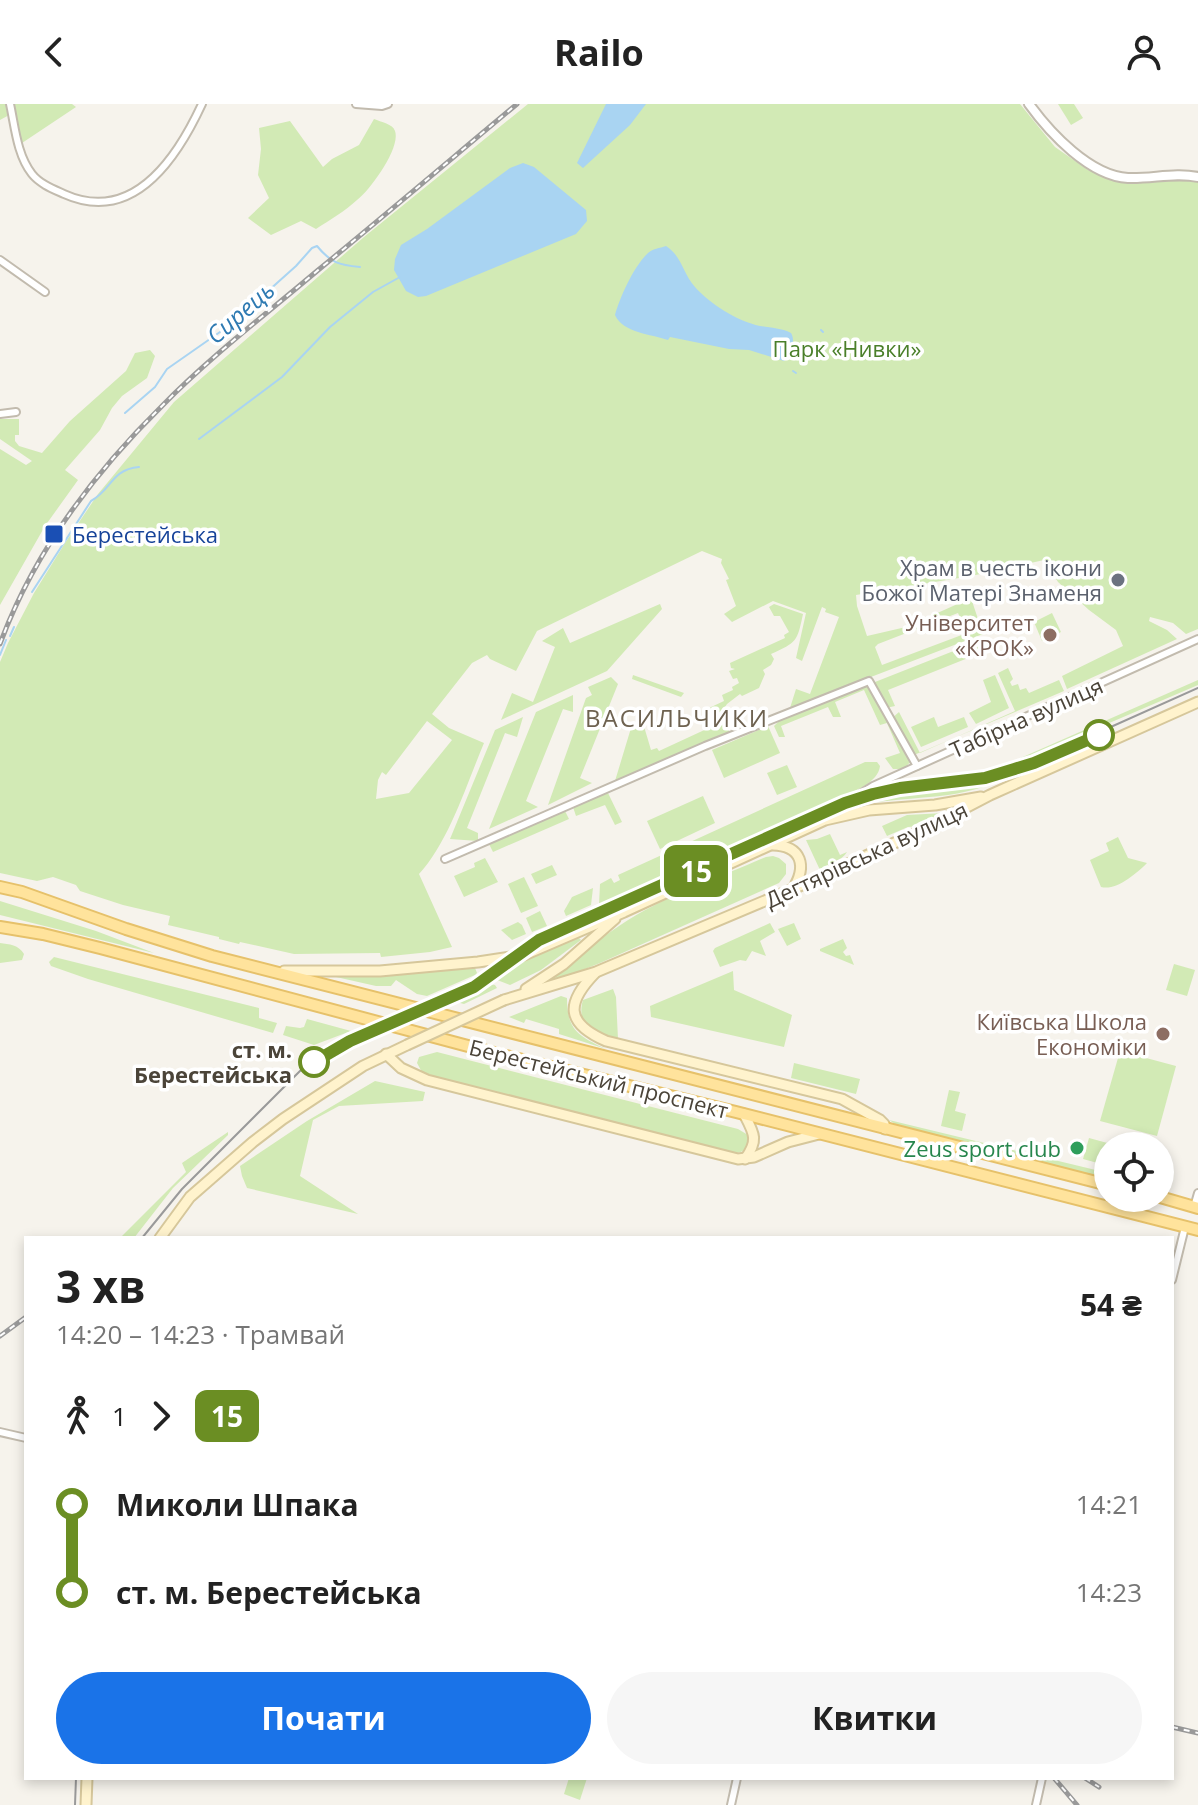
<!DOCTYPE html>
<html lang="uk">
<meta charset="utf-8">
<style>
:root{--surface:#fff;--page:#f6f6f6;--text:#222;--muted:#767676;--accent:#1a73e8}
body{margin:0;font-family:"Open Sans",sans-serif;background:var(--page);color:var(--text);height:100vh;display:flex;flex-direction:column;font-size:30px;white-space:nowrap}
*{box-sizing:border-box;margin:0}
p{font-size:26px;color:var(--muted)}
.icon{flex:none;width:44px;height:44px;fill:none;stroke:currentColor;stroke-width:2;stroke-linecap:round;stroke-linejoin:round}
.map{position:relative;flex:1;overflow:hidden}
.details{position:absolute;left:24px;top:1132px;width:1150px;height:544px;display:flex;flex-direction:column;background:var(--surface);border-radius:0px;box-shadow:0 4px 12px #0003}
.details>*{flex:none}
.badge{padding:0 16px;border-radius:12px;font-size:28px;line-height:52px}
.buttons{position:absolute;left:1094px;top:1028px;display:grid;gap:16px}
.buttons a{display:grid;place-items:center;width:80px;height:80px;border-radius:50%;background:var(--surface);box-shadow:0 4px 12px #0003;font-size:40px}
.map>.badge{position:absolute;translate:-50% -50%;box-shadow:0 0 0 4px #fff}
.legs{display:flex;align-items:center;gap:12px;height:88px;padding:0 32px;font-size:26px}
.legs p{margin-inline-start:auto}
.summary{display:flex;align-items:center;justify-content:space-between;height:136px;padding:0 32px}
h1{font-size:44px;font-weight:700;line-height:60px}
.button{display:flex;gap:16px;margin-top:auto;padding:16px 32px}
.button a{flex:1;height:92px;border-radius:48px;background:var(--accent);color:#fff;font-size:32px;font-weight:700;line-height:92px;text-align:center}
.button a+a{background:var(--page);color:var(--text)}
ul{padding:0 32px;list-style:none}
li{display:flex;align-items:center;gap:28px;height:88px;font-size:30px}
li i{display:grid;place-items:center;width:12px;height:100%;margin:0 10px;background:currentColor}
li i::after{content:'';width:20px;height:20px;margin:-10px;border:6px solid;border-radius:50%;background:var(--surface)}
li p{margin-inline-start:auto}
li:first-child i{background:linear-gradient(#0000 50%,currentColor 0)}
li:last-child i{background:linear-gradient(currentColor 50%,#0000 0)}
header{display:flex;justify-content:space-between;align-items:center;height:104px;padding:0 32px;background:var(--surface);font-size:36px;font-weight:700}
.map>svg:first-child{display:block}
.green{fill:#d2eab5;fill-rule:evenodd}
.water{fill:#a9d4f2}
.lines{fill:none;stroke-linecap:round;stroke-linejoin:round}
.stream{stroke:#a9d4f2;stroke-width:2}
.minor-casing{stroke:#c2bbae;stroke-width:10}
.tertiary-casing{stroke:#c2bbae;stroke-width:12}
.secondary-casing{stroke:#d6c79b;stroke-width:13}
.primary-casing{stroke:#e6c16a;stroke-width:14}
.minor{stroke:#fff;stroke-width:6}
.tertiary{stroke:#fff;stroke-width:8}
.secondary{stroke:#fff3cd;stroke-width:9}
.primary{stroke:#ffe39c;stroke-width:10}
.tram{stroke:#9a9a9a;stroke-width:2}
.rail-casing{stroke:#9a9a9a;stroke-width:5}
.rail{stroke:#fff;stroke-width:2;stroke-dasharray:6;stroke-linecap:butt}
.secondary-bridge-casing{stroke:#d6c79b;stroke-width:13;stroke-linecap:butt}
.secondary-bridge{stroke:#fff3cd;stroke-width:9}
.line-1-casing{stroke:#fff;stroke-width:18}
.line-1{stroke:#6b8e23;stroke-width:12}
.transit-dot{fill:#1a4fb4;stroke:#fff;stroke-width:3}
.worship-dot{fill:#6b7280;stroke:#fff;stroke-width:3}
.education-dot{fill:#8d6e63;stroke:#fff;stroke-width:3}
.stop-1-dot{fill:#fff;stroke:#6b8e23;stroke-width:4}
.leisure-dot{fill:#2e9e5b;stroke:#fff;stroke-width:3}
.labels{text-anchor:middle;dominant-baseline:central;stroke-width:7;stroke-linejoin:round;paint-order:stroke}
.park-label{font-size:22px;fill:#4a7f2a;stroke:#fff}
.transit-label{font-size:22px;fill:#164399;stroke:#fff;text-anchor:start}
.worship-label{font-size:22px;fill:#5b616d;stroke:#fff;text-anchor:end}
.education-label{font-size:22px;fill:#785e54;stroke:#fff;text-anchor:end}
.street-label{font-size:22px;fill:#4b4439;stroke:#fff}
.stop-label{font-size:22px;font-weight:bold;fill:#4b4439;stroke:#fff;text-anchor:end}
.leisure-label{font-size:22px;fill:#27864d;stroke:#fff;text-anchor:end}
.water-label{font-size:24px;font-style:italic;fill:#2e7ab2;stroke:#fff}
.neighbourhood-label{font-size:24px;letter-spacing:2px;fill:#6e6250;stroke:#fff}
</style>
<header><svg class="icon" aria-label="back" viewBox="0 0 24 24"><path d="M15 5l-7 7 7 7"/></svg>Railo<svg class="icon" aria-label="person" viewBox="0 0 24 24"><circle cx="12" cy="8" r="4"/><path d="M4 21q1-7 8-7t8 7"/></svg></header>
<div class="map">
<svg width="1198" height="1701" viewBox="0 0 1198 1701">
<rect width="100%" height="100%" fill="#f6f3ec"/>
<g class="green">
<polygon points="0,0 72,0 76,3 19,41 11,10 0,16"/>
<path d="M528,0h492l35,43 33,23 38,13 54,-6 18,4v448l-12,5 -13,-11 -23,-6 -1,4 18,9 10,9 -110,50 -5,-13 61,-30 -7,-16 -27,-20 -31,-28 -14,-22 -73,16 -115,19 1,11 10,30 39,-9 65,-29 12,36 -193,74 6,-19 14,5 29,-77 -14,-5 1,-3 -4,-2 -20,54 -6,-3 10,-45 -33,-12 -41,21 -8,-8 12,-8 -10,-26 3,-1 -8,-16 1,-4 -20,-8 -165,80 -21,40 -26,-12 -3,-4 -15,8 -40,51 17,14 35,15c-17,40 -35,99 -65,131l33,73 -22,5 -49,5 -1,-4 -86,1 -54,-12 -1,2 -20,-5v-2l-51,-12 2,-9 -47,-11 -43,-14 -4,-6 -23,-8 -16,4 -37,-8v-211l8,-19 26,-50 31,-50 33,-49 76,-92 190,-165zM958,509l9,20 -85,32 -7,-18 3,-3zM427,617l25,19 -43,53 -33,6 2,-19 4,-8 4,3z"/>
<polygon points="1058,0 1074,0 1083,14 1071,21"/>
<path d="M374,15c7,3 19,5 21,12 6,17 -25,59 -38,69 -12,11 -27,20 -41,29l-15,-8 -30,14 -23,-17 21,-20 -11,-23 3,-26 -2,-21 31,-7 33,46 9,-8 27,-14z"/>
<polygon points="150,246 155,252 147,274 122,292 112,304 100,326 65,366 78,376 45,422 0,501 0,345 26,361 32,357 0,335 0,315 19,315 19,331 15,331 15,337 19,342 42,349 70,317 126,267 135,249"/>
<polygon points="660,500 662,505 607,567 501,616 512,589 533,598 555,543 542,537 563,524 570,539"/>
<path d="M774,500l29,10c-6,28 -6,28 -32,40l3,5 -3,6 -8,5 2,4 -6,14 -17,8 -2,-2 -13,10 -6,9 9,20 -115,48 16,-53 12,-5 8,27 6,-2 2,3 54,-25 -1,-4 5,-3 -2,-5 -2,1 -4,-7 15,-7 -2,-6 11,-5 -1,-3 7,-4 -2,-5 -4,1 -4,-8 6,-2 -4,-1 -1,-5 55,-25 -1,-3 5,-3 -9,-16h-6l-5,-9z"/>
<polygon points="1052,509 1061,528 1042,537 1034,518"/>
<polygon points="984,535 988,546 888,586 895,602 886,604 874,582 875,578"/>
<polygon points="1008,564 1013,575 1010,578 1012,582 1018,580 1020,586 1026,584 1029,589 1059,576 1064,587 914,651 891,615 899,608 920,649 1015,607 998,569"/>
<polygon points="633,571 684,589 681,593 632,575"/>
<polygon points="995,571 1009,604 976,620 969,609 991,598 983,576"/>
<polygon points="611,573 618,580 580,674 592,679 548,701 586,594 592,591 588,583"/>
<polygon points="1198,576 1198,581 1100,623 1098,626 1056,645 1000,665 998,664"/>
<polygon points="867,581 869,581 907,647 911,657 904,665 893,665 885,654 900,649 887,619 880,621 864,586 835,598 841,613 833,613 828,603 781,622 785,633 779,633 774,622 781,615"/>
<polygon points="573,591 573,608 563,605 526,697 538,703 489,725 536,608"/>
<polygon points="523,613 517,633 505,629 467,724 478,729 478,737 450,735 495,626"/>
<polygon points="934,613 938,623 964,613 968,623 921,643 911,623"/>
<polygon points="768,622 780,649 724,674 712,646"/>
<path d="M865,658h12l3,4c-2,17 -25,24 -39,32l-242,107 1,-21 11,-6 3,5 6,-3 -2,-5z"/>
<polygon points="787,661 797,683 777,691 767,669"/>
<path d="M1026,666v1c-25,10 -50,20 -78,24 -33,4 -66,5 -100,11v-2l28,-9 27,-5 71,-7z"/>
<polygon points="608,689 622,718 615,721 605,701 576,712 573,703"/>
<polygon points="703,692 715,719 660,745 647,717"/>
<polygon points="565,707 569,715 493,748 489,740"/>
<polygon points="944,709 945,710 920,722 908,723 887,732 882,722 907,711"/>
<path d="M830,730l10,21 7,-3c-5,9 -19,11 -27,18l-14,-30 11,-1z"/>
<path d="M1118,733l10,21 19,5c-11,11 -31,28 -46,24l-11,-27 19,-9 -3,-8z"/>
<path d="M773,752l6,2 7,6v10l-7,9 -179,80 -60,24 -1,-2c30,-17 52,-41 80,-59 45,-30 99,-48 147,-69z"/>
<polygon points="485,754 498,778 464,793 454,772 475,763 474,759"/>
<polygon points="552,761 557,771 536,780 531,770"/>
<polygon points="524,773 538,802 521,809 508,780"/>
<polygon points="593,784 591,801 566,812 564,807 572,793"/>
<polygon points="0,797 96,827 154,849 0,811"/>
<polygon points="540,807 547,822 532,828 526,814"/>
<polygon points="518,818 522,821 526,830 512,836 501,826"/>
<polygon points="770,819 775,828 760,837 766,852 752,847 746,857 740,856 720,863 713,847 715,844"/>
<polygon points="794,819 801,835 787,842 778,825"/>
<polygon points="579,834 581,836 541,866 510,881 492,874 510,860"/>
<polygon points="843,835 847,844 843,848 846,852 850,851 854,861 820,847 820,845"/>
<path d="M0,839c9,1 19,2 24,11l-2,6 -22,3z"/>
<polygon points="54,853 259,904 259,914 277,919 273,929 88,875 51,862 49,858"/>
<polygon points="1174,860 1195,866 1187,892 1166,886"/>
<polygon points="475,864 477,869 475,871 427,892 417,890 396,876 391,882 376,882 336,873 405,870"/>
<polygon points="733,867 734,886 792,911 784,943 651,913 650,902"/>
<polygon points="485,879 495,881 497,884 464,900 449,896"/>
<path d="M613,885l3,8 2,42c-21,-6 -43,-12 -35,-39z"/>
<path d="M561,892l6,2c0,33 12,38 39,51l-47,-15v-5l-33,-10 -2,4 -15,-6z"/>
<polygon points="307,915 351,927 314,941 283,931 286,922 300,924 304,923"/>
<polygon points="1120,947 1176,962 1157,1032 1100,1017"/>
<path d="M437,948l301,77 10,6c4,11 -3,17 -13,18l-312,-79 -6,-11 2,-6z"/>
<polygon points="794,959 860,975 856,990 791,974"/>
<polygon points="375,977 425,988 423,997 339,1002 313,1016 300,1072 358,1110 247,1084 242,1072 240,1062 307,1017"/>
<polygon points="949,986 960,988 955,1007 966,1010 962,1027 941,1022"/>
<polygon points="889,1016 1108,1069 1108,1076 900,1023"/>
<polygon points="228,1028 228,1031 173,1084 134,1134 120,1134 186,1068 182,1059"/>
<polygon points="1089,1034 1111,1040 1108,1042 1105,1061 1083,1055"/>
<polygon points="569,1674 587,1674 580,1696 564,1690"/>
</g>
<g class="water">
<polygon points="606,0 646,0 630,21 583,64 577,59"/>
<polygon points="523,59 534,63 586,106 587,117 576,130 426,192 418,193 406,187 394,166 395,155 401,141 427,125 510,64"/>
<path d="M666,142c16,10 17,28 29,41 15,17 42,34 65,39 10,2 21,2 31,7 5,8 0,22 -7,28l-35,-11 -20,-1 -59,-12 -2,3c-17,-6 -45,-7 -53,-25 5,-18 19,-49 33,-62 4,-4 12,-5 18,-7z"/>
</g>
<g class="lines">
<g class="stream">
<polyline points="821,226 823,228"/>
<polyline points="793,267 796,269"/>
<path d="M125,309l30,-26 12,-18 63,-44 66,-59 16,-18 5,-2c14,17 22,19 43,21"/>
<polyline points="199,335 282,273 330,223 373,188 400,173"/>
<path d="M32,488l59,-91c22,-12 19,-31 48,-34"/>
<polyline points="10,532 14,523"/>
<polyline points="0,551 6,536"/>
</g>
<defs>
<g id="minor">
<path d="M10,0c5,23 7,51 22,70 8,10 21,15 32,20 69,31 113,-36 138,-90"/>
<polyline points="356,0 382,2 388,0"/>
<polyline points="0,156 45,188"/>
<polyline points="0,310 16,308"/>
<polyline points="822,714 873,682 1198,535"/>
<polyline points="445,755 705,642 869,577 917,662"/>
<polyline points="1194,1103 1198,1089"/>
<polyline points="1172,1176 1185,1123"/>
<polyline points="0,1328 26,1334"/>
<polyline points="731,1701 737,1674"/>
<polyline points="1036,1701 1042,1674"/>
</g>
<path id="tertiary" d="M1029,0c21,29 61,72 99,74 24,1 47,-6 70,-1"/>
<g id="secondary">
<path d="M773,741c29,1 34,21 20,44"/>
<polyline points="284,867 380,867 478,858 524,851 624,808 825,716 869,706 935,701 981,693"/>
<path d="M595,869c-29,30 -30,50 11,68l236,58 38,21 4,4 1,5"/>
<polyline points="526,885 564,860 615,815"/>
<polyline points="504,896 596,868 793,785 923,726 990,691 1198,598"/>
<polyline points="386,950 401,964 427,976 738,1055 754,1053 788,1038 819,1030"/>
<path d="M744,1010c10,19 15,26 1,45"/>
<polyline points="160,1134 190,1093 253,1038 283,1015 363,962 407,941"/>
<polyline points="86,1701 87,1674"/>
</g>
<g id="primary">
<polyline points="0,783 22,788 126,825 212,852 1108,1081"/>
<polyline points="0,823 43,830 100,844 498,950 736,1008 1198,1126"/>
<polyline points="1160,1093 1198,1104"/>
</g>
</defs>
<use href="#minor" class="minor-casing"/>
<use href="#tertiary" class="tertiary-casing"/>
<use href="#secondary" class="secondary-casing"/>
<use href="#primary" class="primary-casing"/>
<use href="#minor" class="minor"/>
<use href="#tertiary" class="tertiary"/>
<use href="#secondary" class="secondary"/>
<use href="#primary" class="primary"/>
<g class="tram">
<polyline points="142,1134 182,1085 311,956 324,947 347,934 473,880 535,834 837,698 883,683 975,673 1001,667 1032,657 1075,639 1198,584"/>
<polyline points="75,1701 76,1674"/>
</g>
<defs>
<g id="rail">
<path d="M0,540c33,-90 94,-171 162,-238 48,-49 103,-91 155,-135 67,-55 133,-111 200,-167"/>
<polyline points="0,1232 26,1213"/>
<polyline points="1172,1623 1198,1629"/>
<polyline points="1054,1674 1077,1701"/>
<polyline points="1085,1674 1099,1683"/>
</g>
</defs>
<use href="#rail" class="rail-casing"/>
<use href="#rail" class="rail"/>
<defs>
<polyline id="secondary-bridge" points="407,941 504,896"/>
</defs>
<use href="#secondary-bridge" class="secondary-bridge-casing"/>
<use href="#secondary-bridge" class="secondary-bridge"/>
</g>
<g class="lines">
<defs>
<polyline id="line-1" points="314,958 350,937 474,883 539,836 845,699 873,690 900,684 985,674 1034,659 1099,631"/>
</defs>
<use href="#line-1" class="line-1-casing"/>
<use href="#line-1" class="line-1"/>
</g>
<rect class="transit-dot" x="44" y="420" width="20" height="20" rx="4"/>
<circle class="worship-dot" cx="1118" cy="476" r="8"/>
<g class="education-dot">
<circle cx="1050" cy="531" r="8"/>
<circle cx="1163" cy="930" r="8"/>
</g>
<g class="stop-1-dot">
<circle cx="1099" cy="631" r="14"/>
<circle cx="314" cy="958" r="14"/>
</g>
<circle class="leisure-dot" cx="1077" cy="1044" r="8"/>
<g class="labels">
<g class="park-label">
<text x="847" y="244">Парк «Нивки»</text>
</g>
<g class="transit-label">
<text x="72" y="430">Берестейська</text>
</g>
<g class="worship-label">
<text x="1102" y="463">Храм в честь ікони<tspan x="1102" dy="25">Божої Матері Знаменя</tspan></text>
</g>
<g class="education-label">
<text x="1034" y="518">Університет<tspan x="1034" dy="25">«КРОК»</tspan></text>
<text x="1147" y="917">Київська Школа<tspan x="1147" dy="25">Економіки</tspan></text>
</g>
<g class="street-label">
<text transform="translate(1026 613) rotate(-24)">Табірна вулиця</text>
<text transform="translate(866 750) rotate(-25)">Дегтярівська вулиця</text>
<text transform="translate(599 974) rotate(14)">Берестейський проспект</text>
</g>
<g class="stop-label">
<text x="292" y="945">ст. м.<tspan x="292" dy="25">Берестейська</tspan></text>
</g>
<g class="leisure-label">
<text x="1061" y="1044">Zeus sport club</text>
</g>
<g class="water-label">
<text transform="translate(240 208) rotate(-41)">Сирець</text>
</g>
<g class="neighbourhood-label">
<text x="677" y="613">ВАСИЛЬЧИКИ</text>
</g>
</g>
</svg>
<div class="buttons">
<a><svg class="icon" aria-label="locate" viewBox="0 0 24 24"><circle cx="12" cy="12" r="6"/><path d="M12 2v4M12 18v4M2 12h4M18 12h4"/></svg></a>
</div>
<b class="badge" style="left:696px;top:767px;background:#6b8e23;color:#fff">15</b>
<section class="details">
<div class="summary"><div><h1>3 хв</h1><p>14:20 – 14:23 · Трамвай</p></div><b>54 ₴</b></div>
<div class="legs"><svg class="icon" aria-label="walk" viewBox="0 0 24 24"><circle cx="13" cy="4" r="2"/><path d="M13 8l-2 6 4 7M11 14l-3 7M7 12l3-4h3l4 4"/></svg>1<svg class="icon" aria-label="forward" viewBox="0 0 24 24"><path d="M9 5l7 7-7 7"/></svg><b class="badge" style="background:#6b8e23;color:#fff">15</b></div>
<ul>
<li><i style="color:#6b8e23"></i><b>Миколи Шпака</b><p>14:21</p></li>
<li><i style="color:#6b8e23"></i><b>ст. м. Берестейська</b><p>14:23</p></li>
</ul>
<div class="button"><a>Почати</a><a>Квитки</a></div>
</section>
</div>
